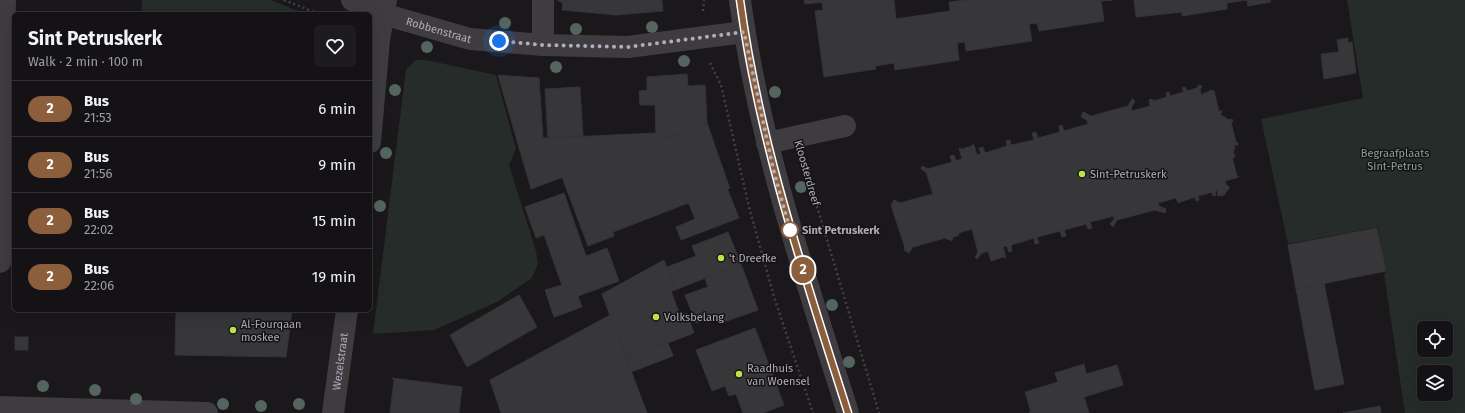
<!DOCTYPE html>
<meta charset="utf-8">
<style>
:root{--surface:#141214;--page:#1d1b1d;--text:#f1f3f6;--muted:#9d9ea0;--line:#333234}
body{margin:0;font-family:"Fira Sans",sans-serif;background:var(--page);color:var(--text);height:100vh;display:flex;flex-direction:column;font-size:15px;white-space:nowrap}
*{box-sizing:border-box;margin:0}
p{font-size:13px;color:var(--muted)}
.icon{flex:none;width:22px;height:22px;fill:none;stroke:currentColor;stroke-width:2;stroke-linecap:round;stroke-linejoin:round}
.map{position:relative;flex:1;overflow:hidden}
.side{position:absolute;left:12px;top:12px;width:360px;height:300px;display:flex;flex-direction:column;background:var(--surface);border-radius:6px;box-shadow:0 4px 16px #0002,0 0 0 1px var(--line)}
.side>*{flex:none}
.badge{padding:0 8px;border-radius:13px;font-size:14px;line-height:26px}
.buttons{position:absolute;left:1417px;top:321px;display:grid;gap:8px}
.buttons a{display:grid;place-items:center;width:36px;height:36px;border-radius:6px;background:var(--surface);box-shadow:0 4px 16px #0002,0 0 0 1px var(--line);font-size:20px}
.you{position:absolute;width:20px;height:20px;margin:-10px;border:3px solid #fff;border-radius:50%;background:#1a73e8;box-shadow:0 0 0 6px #1a73e833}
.map>.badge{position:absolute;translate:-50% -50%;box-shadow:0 0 0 2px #fff}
.round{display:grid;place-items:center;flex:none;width:42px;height:42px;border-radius:6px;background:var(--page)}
.overview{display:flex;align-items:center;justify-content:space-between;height:68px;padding:0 16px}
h1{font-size:19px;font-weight:700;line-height:30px}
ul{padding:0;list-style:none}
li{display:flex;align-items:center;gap:12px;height:56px;padding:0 16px;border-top:1px solid var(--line)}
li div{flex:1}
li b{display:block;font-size:15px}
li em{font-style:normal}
li .badge{min-width:44px;font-weight:700;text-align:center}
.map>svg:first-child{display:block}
.green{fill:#252c2a;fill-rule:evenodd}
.building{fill:#373639;stroke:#353336}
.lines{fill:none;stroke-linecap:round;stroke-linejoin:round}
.path{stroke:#424046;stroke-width:2.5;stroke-dasharray:2 3;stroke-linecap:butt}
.minor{stroke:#3e3c41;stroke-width:22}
.tree{fill:#54645f}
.line-casing{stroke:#fff;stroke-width:9}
.line{stroke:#8b5e3c;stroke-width:6}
.walk{stroke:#b0acb9;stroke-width:4;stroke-dasharray:0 7.2}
.poi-dot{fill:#bae447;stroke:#151315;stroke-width:1.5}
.stop-dot{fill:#fff;stroke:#8b5e3c;stroke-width:2}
.labels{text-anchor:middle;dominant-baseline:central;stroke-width:3;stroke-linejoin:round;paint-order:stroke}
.street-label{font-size:11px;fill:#b0acb9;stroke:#151315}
.park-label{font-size:11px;fill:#84a298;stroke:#151315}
.poi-label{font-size:11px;fill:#b0acb9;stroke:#151315;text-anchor:start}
.stop-label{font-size:11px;font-weight:bold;fill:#b0acb9;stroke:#151315;text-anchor:start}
</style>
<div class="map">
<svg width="1465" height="413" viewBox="0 0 1465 413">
<rect width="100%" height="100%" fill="#1a181a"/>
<g class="green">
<polygon points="142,0 271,0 305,14 142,14"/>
<path d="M1347,0h118v413h-60l-21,-140h2l-8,-46 -90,17 -27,-125 102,-21zM1424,328h22v22h-22zM1424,372h22v22h-22z"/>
<polygon points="415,60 426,60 496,75 516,149 509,165 536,251 538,264 532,278 497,302 434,330 373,334 406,70"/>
</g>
<g class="building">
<polygon points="557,0 662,0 663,11 616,15 562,10 563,3"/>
<polygon points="804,0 894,0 896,19 950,11 949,2 966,0 1112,0 1101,1 1104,21 1039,31 1037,23 1029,24 1032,41 966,51 965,42 957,43 959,60 895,70 894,63 875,66 876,69 824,77 815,11 823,10 822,2 805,4"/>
<polygon points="1134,0 1270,0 1271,2 1248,6 1247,0 1227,3 1227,9 1182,16 1182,12 1136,17"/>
<polygon points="1348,38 1348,43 1352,42 1356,73 1324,79 1321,54 1339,52 1337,40"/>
<polygon points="687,74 688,86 705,85 707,123 531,189 498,75 539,78 543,138 548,138 656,133 655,105 640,105 639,91 647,90 647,77"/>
<polygon points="1199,85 1202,86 1200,90 1201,95 1212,90 1214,91 1219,112 1221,110 1222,112 1220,114 1229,120 1232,119 1233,121 1231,123 1236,142 1238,143 1238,145 1235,145 1233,154 1235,154 1234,158 1232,157 1237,176 1239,177 1225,181 1227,186 1230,187 1224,195 1218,196 1217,190 1215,191 1216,195 1213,196 1212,192 1198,196 1199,200 1196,201 1195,197 1178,203 1176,198 1158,203 1159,206 1166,209 1165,213 1155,210 1117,220 1113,227 1110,224 1114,219 1114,216 1090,222 1092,228 1088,229 1086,224 1064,230 1066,236 1062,237 1060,231 1037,237 1039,243 1035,244 1034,238 1011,245 1012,251 1009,252 1007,246 1003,247 1006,258 1003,257 991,261 988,251 982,253 977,259 975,257 978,252 972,229 958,233 959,235 953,237 952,241 945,238 913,247 909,253 904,250 905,248 891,205 894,200 900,203 933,194 926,172 921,169 922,166 928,169 952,162 950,156 954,155 956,161 962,159 959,148 962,149 972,146 972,145 974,145 977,155 981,154 979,148 983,147 985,153 1007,146 1006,141 1010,140 1011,145 1034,140 1032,133 1036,132 1038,138 1060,132 1059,126 1062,125 1064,131 1088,124 1087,120 1081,117 1083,112 1091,116 1128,106 1132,99 1135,101 1131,108 1132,111 1150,106 1149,100 1152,99 1153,101 1167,97 1166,93 1169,92 1170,96 1184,92 1182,88 1185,87 1187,91 1197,88"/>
<polygon points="580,87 583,136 548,138 545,89"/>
<polygon points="707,123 730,189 727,188 613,232 614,236 588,246 562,177"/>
<polygon points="727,188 739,218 681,240 676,227 695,219 689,204 686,203"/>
<polygon points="564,193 586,256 607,248 619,281 578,296 582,307 554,317 545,290 562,285 544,235 536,238 525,207"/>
<polygon points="1377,228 1386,271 1296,289 1288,245"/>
<polygon points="728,232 741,264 675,290 667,267 696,256 692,246"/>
<polygon points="664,260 675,290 671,291 680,316 687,313 694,333 626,359 602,294"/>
<polygon points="741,264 758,310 721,323 718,315 696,323 685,295 708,287 705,278"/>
<polygon points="1324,283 1344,384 1315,390 1296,289"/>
<polygon points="519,295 537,327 467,367 450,335"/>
<polygon points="176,310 292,310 286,357 175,355"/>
<polygon points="610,315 647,413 501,413 490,380"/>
<polygon points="755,328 784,405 763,413 743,413 736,394 729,396 725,386 712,391 696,350"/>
<rect x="15" y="337" width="13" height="13"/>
<polygon points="668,343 673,356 631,372 626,359"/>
<polygon points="1084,364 1086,374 1117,365 1123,385 1084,397 1089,413 1029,413 1031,412 1025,392 1058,382 1055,373"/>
<polygon points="392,378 462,387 459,413 390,413 394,380"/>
<polygon points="1380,406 1381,413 1343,413"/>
</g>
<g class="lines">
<g class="path">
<polyline points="284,0 319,14"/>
<polyline points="703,11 704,0"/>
<polyline points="710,63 721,85 749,207 775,300 813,413"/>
<polyline points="804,163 879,413"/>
</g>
<g class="minor">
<path id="s1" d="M352,0l31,14 87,25 73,6 85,2 116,-15"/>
<path d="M740,0c19,142 65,277 108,413"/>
<polyline points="543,45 543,0"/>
<polyline points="370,142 379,40 386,0"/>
<polyline points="767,143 845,126"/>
<polyline points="0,262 5,0"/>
<polyline points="0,407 207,413"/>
<path id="s2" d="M333,413l14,-103"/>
</g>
</g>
<g class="tree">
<circle cx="505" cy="23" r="6"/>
<circle cx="652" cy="27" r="6"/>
<circle cx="576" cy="29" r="6"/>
<circle cx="427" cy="47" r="6"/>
<circle cx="684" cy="61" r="6"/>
<circle cx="556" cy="67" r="6"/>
<circle cx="395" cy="90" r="6"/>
<circle cx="775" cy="92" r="6"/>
<circle cx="386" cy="153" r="6"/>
<circle cx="801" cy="187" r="6"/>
<circle cx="380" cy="206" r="6"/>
<circle cx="832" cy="305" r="6"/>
<circle cx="849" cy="362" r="6"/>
<circle cx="43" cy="386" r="6"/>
<circle cx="95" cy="390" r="6"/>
<circle cx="136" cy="399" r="6"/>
<circle cx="223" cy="404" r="6"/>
<circle cx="299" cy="404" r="6"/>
<circle cx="261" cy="406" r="6"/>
</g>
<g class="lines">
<defs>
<path id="line" d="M740,0c19,142 65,277 108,413"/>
</defs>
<use href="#line" class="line-casing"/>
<use href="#line" class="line"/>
<polyline class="walk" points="499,41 543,45 628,47 744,32 773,168 790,230"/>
</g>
<g class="poi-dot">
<circle cx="1082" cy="174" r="4"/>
<circle cx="721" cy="258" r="4"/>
<circle cx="656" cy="317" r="4"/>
<circle cx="233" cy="330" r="4"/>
<circle cx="739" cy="374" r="4"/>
</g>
<circle class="stop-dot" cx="790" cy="230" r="8"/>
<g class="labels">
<g class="street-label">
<text stroke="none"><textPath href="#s1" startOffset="92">Robbenstraat</textPath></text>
<text transform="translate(807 173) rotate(74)">Kloosterdreef</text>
<text stroke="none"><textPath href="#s2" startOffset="52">Wezelstraat</textPath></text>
</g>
<g class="park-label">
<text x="1395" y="153">Begraafplaats<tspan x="1395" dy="13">Sint-Petrus</tspan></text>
</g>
<g class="poi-label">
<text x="1090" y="174">Sint-Petruskerk</text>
<text x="729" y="258">'t Dreefke</text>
<text x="664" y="317">Volksbelang</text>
<text x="241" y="324">Al-Fourqaan<tspan x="241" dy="13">moskee</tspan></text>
<text x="747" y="368">Raadhuis<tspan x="747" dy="13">van Woensel</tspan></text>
</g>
<g class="stop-label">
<text x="802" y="230">Sint Petruskerk</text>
</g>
</g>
</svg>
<div class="buttons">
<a><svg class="icon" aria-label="locate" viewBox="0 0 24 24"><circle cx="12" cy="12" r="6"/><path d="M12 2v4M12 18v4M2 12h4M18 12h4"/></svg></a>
<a><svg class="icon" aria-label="layers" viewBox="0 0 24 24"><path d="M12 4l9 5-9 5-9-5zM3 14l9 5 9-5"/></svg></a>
</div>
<div class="you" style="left:499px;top:41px"></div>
<b class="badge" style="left:803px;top:270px;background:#8b5e3c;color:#fff">2</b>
<section class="side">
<div class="overview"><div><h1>Sint Petruskerk</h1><p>Walk · 2 min · 100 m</p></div><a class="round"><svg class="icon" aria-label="heart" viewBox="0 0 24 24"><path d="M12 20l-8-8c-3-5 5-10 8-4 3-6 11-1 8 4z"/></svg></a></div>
<ul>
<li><span class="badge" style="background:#8b5e3c;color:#fff">2</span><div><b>Bus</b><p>21:53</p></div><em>6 min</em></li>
<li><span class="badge" style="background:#8b5e3c;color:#fff">2</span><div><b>Bus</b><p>21:56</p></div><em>9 min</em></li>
<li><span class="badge" style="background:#8b5e3c;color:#fff">2</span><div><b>Bus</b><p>22:02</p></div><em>15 min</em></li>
<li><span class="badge" style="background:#8b5e3c;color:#fff">2</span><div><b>Bus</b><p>22:06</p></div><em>19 min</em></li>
</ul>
</section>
</div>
